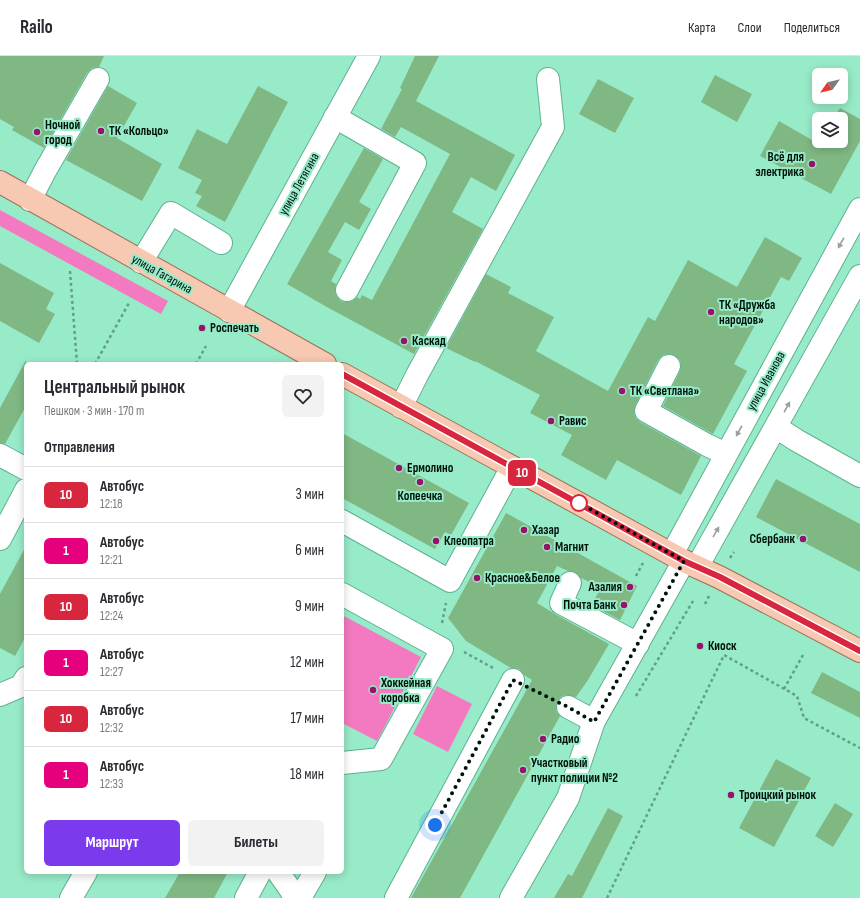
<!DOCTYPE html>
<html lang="ru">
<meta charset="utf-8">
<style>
:root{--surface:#fff;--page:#f2f2f3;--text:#2b2b33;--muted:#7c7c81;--line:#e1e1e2;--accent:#7c3aed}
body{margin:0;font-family:"Sofia Sans Condensed",sans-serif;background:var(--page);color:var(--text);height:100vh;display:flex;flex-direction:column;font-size:15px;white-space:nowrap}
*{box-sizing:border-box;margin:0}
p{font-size:13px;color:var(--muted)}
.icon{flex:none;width:22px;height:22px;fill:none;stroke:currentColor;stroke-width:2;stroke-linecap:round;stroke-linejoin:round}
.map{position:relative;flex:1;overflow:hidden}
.details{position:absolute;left:24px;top:306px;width:320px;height:512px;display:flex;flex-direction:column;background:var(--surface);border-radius:6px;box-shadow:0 2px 10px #0003}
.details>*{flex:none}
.badge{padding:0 8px;border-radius:6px;font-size:14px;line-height:26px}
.needle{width:26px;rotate:236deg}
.buttons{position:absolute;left:812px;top:12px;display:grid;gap:8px}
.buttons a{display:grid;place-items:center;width:36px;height:36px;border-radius:6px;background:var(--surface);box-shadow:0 2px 10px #0003;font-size:20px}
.you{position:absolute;width:20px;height:20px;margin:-10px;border:3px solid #fff;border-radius:50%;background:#1a73e8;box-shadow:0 0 0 6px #1a73e833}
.map>.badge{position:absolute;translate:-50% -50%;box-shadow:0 0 0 2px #fff}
h2{padding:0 20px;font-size:15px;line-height:36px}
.round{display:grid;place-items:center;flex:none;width:42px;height:42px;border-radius:6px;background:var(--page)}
.overview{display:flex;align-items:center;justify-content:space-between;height:68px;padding:0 20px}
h1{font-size:19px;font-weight:700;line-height:30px}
.primary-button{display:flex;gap:8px;margin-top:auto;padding:8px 20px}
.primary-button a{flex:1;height:46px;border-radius:6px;background:var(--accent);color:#fff;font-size:16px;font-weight:700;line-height:46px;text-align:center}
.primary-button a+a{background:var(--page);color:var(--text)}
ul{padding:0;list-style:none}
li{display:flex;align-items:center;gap:12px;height:56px;padding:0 20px;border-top:1px solid var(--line)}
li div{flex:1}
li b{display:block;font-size:15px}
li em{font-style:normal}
li .badge{min-width:44px;font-weight:700;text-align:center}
header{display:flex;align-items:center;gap:24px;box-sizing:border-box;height:56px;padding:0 20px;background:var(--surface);border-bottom:1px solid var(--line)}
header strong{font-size:19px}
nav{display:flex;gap:22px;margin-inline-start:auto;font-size:14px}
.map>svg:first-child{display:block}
.green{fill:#f37ac0}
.building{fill:#80b884}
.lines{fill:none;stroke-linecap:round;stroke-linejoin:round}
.minor-casing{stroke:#5eb191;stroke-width:24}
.major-casing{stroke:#9d7155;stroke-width:24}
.path{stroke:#639f86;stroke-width:2.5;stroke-dasharray:3 3;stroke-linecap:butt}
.minor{stroke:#fff;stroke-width:22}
.major{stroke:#f7c8b2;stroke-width:22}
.oneway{fill:#99a19d}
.line-casing{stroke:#fff;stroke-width:9}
.line{stroke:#d7263d;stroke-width:6}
.walk{stroke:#00130a;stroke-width:4;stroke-dasharray:0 7.2}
.poi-dot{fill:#96136b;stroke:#98ebc9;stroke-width:1.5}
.stop-dot{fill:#fff;stroke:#d7263d;stroke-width:2}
.labels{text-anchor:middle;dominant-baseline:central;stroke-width:4;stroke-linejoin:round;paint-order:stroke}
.poi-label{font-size:13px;font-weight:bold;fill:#00130a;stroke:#98ebc9;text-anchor:start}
.street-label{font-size:13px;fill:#00130a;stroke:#98ebc9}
</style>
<header>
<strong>Railo</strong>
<nav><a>Карта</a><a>Слои</a><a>Поделиться</a></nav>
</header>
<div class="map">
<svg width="860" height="842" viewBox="0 0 860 842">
<rect width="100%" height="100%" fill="#98ebc9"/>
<g class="green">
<polygon points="0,154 168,245 161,258 0,170"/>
<polygon points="342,559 421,601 377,685 342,667"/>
<polygon points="437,630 472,648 448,696 413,678"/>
</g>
<g class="building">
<polygon points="0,0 104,0 99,11 92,12 87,17 44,92 12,74 14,71 0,63"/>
<polygon points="415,0 439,0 416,45 515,99 496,135 471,121 452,156 483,173 414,298 325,250 287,228 364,92 383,103 359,146 371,153 359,174 345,166 328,196 342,204 331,225 336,228 335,235 337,241 341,245 347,246 353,245 357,241 360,243 362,239 372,244 450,98 401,71 395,81 381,73 402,33 400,32"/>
<polygon points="715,19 752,38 737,66 701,46"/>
<polygon points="598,23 634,42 615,77 579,58"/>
<polygon points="108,30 137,47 117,82 162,108 142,145 66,104"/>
<polygon points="258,30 288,46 225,166 196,150 202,140 195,137 202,124 178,112 197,73 227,88"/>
<polygon points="840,52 860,63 860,85 831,138 760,100 779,65 819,88 821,85 841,85 841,63 833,63"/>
<polygon points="765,181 802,202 789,225 781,221 734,308 747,315 713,378 663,350 680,315 681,310 680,304 674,299 669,298 663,299 658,304 635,350 634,355 635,361 640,366 701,400 681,439 617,404 606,424 561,399 572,379 530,357 540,339 475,305 475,306 446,292 486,218 511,231 508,237 554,261 536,295 608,335 648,261 655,265 688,204 737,231"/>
<polygon points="0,207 54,237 46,253 55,258 39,287 0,265"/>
<polygon points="26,304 26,350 5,388 0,387 0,352"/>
<polygon points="342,377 469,447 451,479 445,476 435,493 342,442"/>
<polygon points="776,423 860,468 860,516 756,461"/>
<polygon points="506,457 637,530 620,564 591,549 601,532 581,522 575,516 568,515 557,510 537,547 555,558 609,588 588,624 576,641 567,639 562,640 557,645 556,652 557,657 560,660 460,842 411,842 532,624 524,619 519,613 511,612 466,585 448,562"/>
<polygon points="26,490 26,580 15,600 0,592 0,538"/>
<polygon points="822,616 860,636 860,662 811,637"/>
<polygon points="776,703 811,722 774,791 739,772"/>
<polygon points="835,747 853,758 833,791 815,780"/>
<polygon points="608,752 623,760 582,842 554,842 568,818 572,820"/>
<polygon points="180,816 228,816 214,842 165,842"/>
</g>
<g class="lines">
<defs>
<g id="minor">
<polyline points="335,61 415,107 347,234"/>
<polyline points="30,144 45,115 98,23"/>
<polyline points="141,206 171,157 221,187"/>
<polyline points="229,255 369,0"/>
<polyline points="669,310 646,355 707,389 726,398"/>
<polyline points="401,351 417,319 553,71 548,23"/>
<polyline points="776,371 796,384 860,420"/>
<polyline points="0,399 26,413"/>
<polyline points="342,465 450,525 512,411"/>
<polyline points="0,483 26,434"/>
<polyline points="672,498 860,153"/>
<polyline points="697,511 860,220"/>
<polyline points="570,527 561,547 638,588"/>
<polyline points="342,538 442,593 381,703 342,707"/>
<polyline points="0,639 21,630 26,622"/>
<polyline points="568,651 594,665"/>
<polyline points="278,816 290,833 295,842"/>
<polyline points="71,842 86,816"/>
<polyline points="246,842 260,816"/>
<polyline points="300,842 315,816"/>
<polyline points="396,842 513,624"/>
<polyline points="511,842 568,742 594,665 684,505"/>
</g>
<g id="major">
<polyline points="0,126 325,308"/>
<polyline points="342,318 684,505 719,521 860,595"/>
</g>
</defs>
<use href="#minor" class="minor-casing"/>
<use href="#major" class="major-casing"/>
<g class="path">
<polyline points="70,215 77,308"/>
<polyline points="95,308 129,247"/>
<polyline points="196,308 206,290"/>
<polyline points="730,502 734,496"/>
<polyline points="636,520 643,507"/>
<polyline points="705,548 709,540"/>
<polyline points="442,567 446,547"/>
<polyline points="464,596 495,613"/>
<polyline points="784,633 803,599"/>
<polyline points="533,634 548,641"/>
<polyline points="636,640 693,545"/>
<polyline points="607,842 724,599 797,640 804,662 860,692"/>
</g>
<use href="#minor" class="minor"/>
<use href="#major" class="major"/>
</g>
<defs><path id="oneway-solid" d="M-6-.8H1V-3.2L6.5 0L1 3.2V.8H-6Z"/></defs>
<g class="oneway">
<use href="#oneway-solid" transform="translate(841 187) rotate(119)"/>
<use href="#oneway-solid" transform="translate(787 351) rotate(-61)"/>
<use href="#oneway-solid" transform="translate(739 375) rotate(119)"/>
<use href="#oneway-solid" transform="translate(716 476) rotate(-60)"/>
</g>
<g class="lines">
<defs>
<polyline id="line" points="342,318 684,505 720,521 860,595"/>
</defs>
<use href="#line" class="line-casing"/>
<use href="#line" class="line"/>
<polyline class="walk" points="435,769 513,624 568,651 594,666 684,505 579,447"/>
</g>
<g class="poi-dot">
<circle cx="101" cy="75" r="4"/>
<circle cx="37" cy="76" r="4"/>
<circle cx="812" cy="108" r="4"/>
<circle cx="711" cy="256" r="4"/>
<circle cx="202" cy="272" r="4"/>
<circle cx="404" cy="285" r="4"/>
<circle cx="622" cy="335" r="4"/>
<circle cx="551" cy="365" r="4"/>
<circle cx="399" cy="412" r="4"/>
<circle cx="420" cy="426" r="4"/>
<circle cx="524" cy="474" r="4"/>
<circle cx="803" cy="483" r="4"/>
<circle cx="436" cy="485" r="4"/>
<circle cx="547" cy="491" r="4"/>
<circle cx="477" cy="522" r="4"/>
<circle cx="630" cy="531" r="4"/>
<circle cx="624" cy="549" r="4"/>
<circle cx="700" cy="590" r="4"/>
<circle cx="373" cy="634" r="4"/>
<circle cx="543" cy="683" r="4"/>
<circle cx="523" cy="714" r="4"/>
<circle cx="731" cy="739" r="4"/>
</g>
<circle class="stop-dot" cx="579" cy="447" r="8"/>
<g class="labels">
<g class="poi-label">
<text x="45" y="69">Ночной<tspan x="45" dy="15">город</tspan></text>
<text x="109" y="75">ТК «Кольцо»</text>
<text x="804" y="101" text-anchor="end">Всё для<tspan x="804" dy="15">электрика</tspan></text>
<text x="719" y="249">ТК «Дружба<tspan x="719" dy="15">народов»</tspan></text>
<text x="210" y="272">Роспечать</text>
<text x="412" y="285">Каскад</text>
<text x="630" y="335">ТК «Светлана»</text>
<text x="559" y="365">Равис</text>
<text x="407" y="412">Ермолино</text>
<text x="420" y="440" text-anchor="middle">Копеечка</text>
<text x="532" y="474">Хазар</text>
<text x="795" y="483" text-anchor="end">Сбербанк</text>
<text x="444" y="485">Клеопатра</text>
<text x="555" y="491">Магнит</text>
<text x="485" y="522">Красное&amp;Белое</text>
<text x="622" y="531" text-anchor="end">Азалия</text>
<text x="616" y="549" text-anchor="end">Почта Банк</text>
<text x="708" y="590">Киоск</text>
<text x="381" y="627">Хоккейная<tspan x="381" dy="15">коробка</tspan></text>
<text x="551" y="683">Радио</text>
<text x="531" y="707">Участковый<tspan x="531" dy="15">пункт полиции №2</tspan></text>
<text x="739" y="739">Троицкий рынок</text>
</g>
<g class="street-label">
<text transform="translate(299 128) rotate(-61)">улица Летягина</text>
<text transform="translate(162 218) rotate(29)">улица Гагарина</text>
<text transform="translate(766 325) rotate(-61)">улица Иванова</text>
</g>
</g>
</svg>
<div class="buttons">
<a><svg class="needle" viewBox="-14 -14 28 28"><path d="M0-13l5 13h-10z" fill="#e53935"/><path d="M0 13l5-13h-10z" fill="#7c7c81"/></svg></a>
<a><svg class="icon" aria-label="layers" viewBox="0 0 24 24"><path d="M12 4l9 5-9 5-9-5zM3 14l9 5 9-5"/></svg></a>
</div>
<div class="you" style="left:435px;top:769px"></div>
<b class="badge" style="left:522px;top:417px;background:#d7263d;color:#fff">10</b>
<section class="details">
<div class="overview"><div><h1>Центральный рынок</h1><p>Пешком · 3 мин · 170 m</p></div><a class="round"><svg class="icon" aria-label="heart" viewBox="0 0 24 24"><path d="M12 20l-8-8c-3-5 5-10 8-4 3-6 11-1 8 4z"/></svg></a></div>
<h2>Отправления</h2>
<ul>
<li><span class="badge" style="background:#d7263d;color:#fff">10</span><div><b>Автобус</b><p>12:18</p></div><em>3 мин</em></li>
<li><span class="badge" style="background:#e6007e;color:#fff">1</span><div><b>Автобус</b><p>12:21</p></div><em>6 мин</em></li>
<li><span class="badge" style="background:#d7263d;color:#fff">10</span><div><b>Автобус</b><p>12:24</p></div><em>9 мин</em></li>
<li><span class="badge" style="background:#e6007e;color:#fff">1</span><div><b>Автобус</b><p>12:27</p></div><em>12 мин</em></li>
<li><span class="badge" style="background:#d7263d;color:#fff">10</span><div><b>Автобус</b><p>12:32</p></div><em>17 мин</em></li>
<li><span class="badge" style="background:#e6007e;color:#fff">1</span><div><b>Автобус</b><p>12:33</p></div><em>18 мин</em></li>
</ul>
<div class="primary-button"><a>Маршрут</a><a>Билеты</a></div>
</section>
</div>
